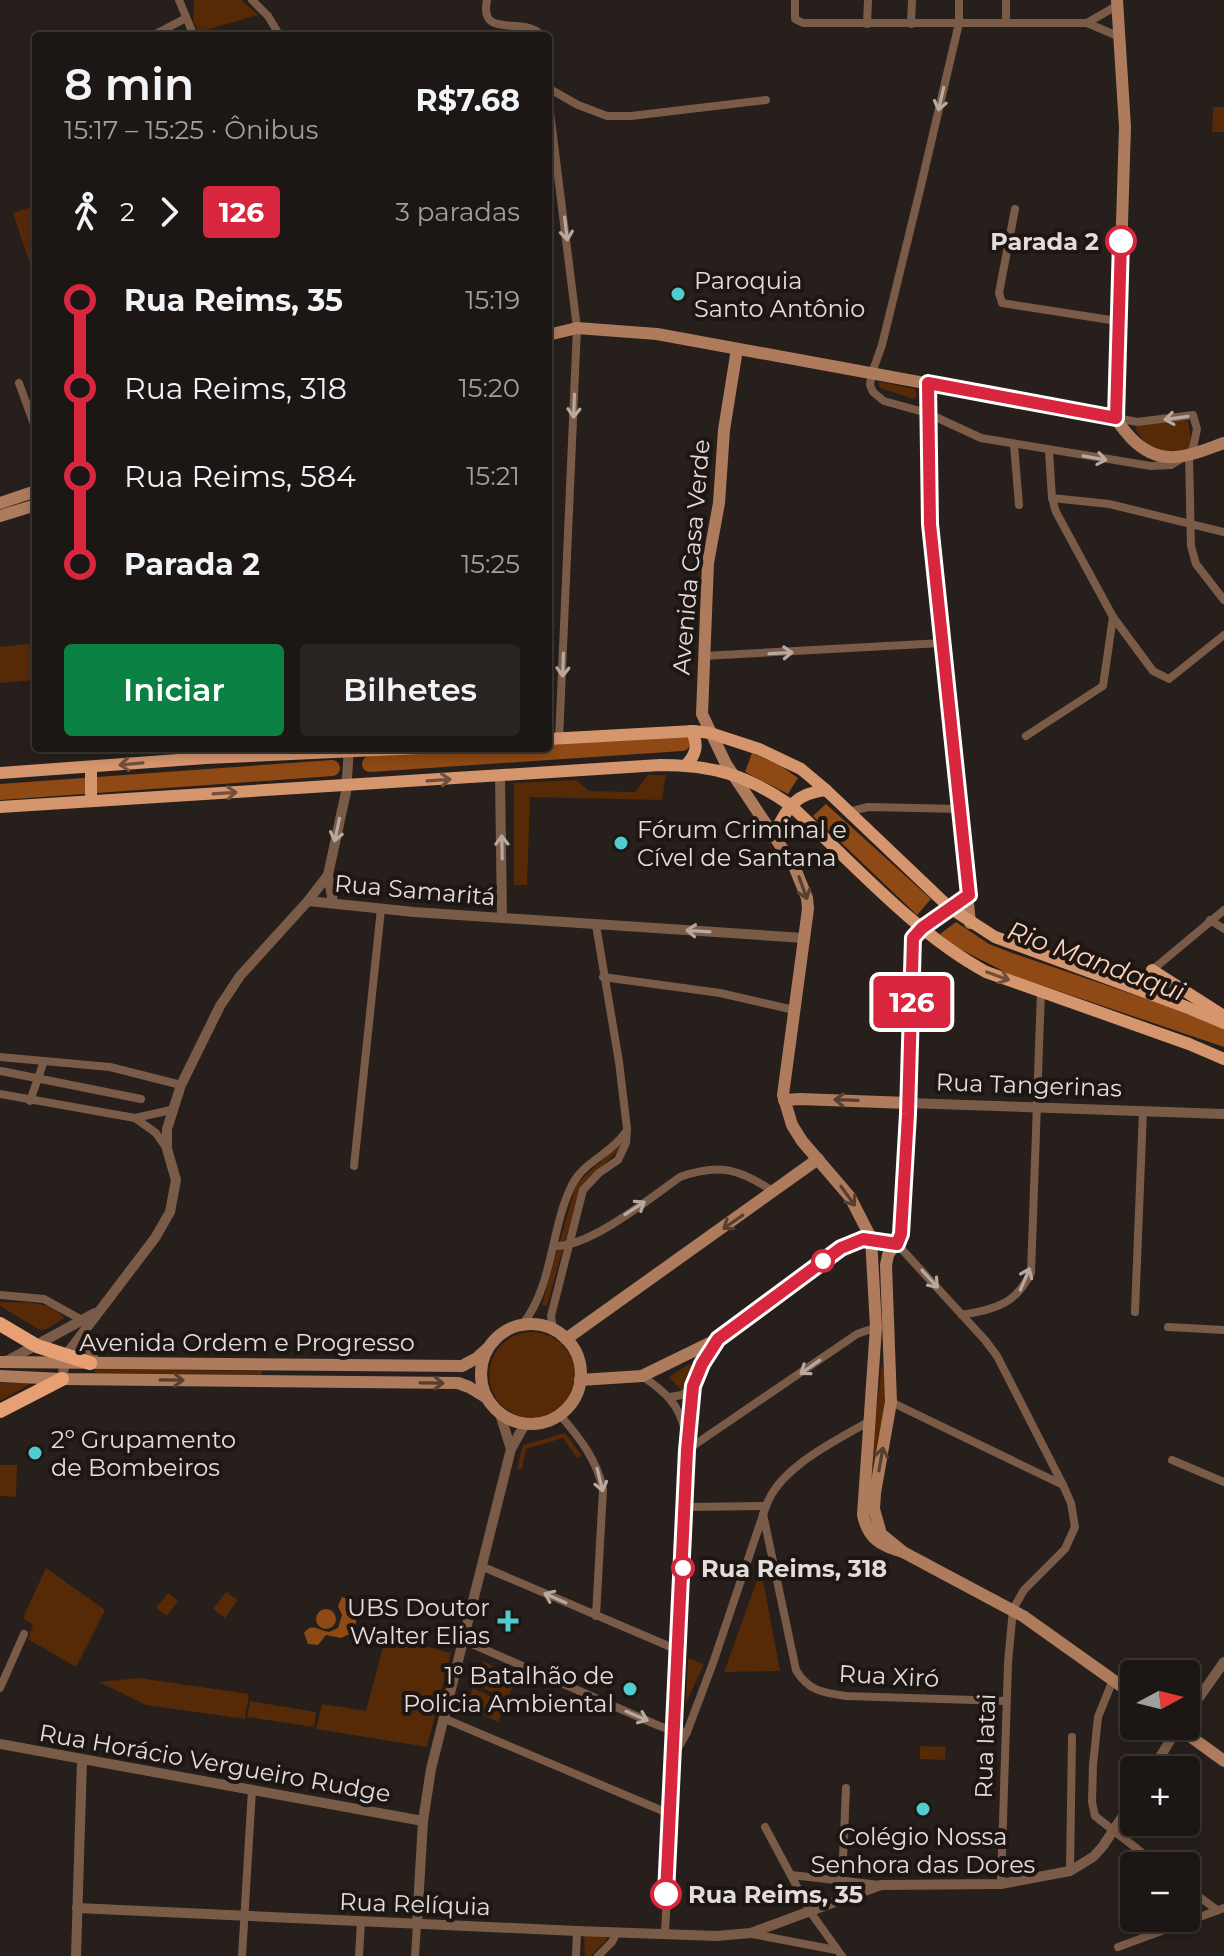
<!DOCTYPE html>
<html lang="pt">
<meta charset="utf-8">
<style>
:root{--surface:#1c1714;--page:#292422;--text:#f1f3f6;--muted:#a09fa0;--line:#3a3634;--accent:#0b8043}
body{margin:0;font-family:Montserrat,sans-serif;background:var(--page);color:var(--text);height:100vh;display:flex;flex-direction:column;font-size:30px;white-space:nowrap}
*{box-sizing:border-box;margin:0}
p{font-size:26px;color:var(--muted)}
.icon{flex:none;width:44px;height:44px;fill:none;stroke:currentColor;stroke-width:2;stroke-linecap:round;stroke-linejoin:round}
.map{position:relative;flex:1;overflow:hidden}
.sheet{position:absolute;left:32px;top:32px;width:520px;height:720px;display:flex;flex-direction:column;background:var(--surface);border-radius:8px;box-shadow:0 4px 12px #0003,0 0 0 2px var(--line)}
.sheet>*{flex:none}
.badge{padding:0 16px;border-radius:6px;font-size:28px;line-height:52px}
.needle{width:52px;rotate:83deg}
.controls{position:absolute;left:1120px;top:1660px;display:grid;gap:16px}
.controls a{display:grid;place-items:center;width:80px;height:80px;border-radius:8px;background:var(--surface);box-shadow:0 4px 12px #0003,0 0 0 2px var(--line);font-size:40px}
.map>.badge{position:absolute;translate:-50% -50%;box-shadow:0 0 0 4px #fff}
.legs{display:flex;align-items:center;gap:12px;height:88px;padding:0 32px;font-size:26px}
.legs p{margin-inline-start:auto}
.summary{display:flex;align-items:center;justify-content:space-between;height:136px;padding:0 32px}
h1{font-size:44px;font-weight:600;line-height:60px}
.cta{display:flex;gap:16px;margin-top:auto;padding:16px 32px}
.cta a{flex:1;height:92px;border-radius:8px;background:var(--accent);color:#fff;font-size:32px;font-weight:600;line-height:92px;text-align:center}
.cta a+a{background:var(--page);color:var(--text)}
ul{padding:0 32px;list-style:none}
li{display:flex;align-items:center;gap:28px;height:88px;font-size:30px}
li i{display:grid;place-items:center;width:12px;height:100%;margin:0 10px;background:currentColor}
li i::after{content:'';width:20px;height:20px;margin:-10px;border:6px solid;border-radius:50%;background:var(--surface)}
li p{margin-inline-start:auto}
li:first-child i{background:linear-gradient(#0000 50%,currentColor 0)}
li:last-child i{background:linear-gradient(currentColor 50%,#0000 0)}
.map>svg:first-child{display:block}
.green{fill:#562907}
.water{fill:#8e4915}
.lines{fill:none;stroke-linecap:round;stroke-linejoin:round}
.river{stroke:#8e4915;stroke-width:16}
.minor{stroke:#7a5b48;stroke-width:8}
.tertiary{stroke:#7a5b48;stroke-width:10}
.secondary{stroke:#ae7c5d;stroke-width:12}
.primary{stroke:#d5956d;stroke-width:12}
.trunk{stroke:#e7a074;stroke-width:14}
.oneway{stroke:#b8a9a0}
.oneway2{stroke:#704f3b}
.oneway3{stroke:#573f30}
.line-1-casing{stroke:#fff;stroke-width:18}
.line-1{stroke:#d7263d;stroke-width:12}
.stop-1-dot{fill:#fff;stroke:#d7263d;stroke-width:4}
.poi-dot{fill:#51ccd1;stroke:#1d1612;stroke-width:3}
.labels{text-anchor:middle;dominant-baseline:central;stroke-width:8;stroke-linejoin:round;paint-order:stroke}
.stop-label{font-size:24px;font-weight:bold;fill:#e2ddda;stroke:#1d1612;text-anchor:start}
.poi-label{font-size:24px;fill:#e2ddda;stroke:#1d1612;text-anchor:start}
.street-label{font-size:24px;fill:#e2ddda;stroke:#1d1612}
.water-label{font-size:26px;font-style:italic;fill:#fdd3bb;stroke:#1d1612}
</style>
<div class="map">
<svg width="1224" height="1956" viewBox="0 0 1224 1956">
<rect width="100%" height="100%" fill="#261f1b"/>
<g class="green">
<polygon points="194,0 242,0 258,15 203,31 200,36 193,20"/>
<polygon points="1213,107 1224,107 1224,132 1212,132"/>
<polygon points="31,207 36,222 36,282 13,213"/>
<polygon points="881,382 915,389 917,396 914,399 880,388 878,383"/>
<polygon points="1180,420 1188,421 1192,445 1184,454 1149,449 1136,430 1137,425"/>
<polygon points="34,643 36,680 0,683 0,647"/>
<polygon points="648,775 666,775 662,800 530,797 527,885 514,885 514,783 576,780 589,791 635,792"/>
<polygon points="621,1143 621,1148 580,1187 547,1306 542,1305 576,1184"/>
<path d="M0,1302c22,1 50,-3 64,16l-17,11 -7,1 -40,-24z"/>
<circle cx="532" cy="1375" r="43"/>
<polygon points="689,1364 694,1367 686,1388 681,1390 669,1377"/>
<polygon points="882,1364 888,1390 877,1452 873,1463 870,1461"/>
<polygon points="95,1369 262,1371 262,1375 95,1373"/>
<polygon points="0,1383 32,1383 0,1401"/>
<polygon points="565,1433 582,1456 577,1458 563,1438 526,1449 522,1469 517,1469 523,1445"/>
<polygon points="0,1465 17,1465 16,1497 0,1496"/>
<polygon points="46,1568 105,1610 76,1667 28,1639 33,1625 23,1618"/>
<polygon points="761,1569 780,1671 724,1672"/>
<polygon points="226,1592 238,1600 225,1618 213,1609"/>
<polygon points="168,1593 178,1601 167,1616 156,1608"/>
<polygon points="386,1636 451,1653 427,1747 316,1729 322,1704 366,1711"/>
<polygon points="688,1658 704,1664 686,1703"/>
<polygon points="484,1662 517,1677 507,1699 474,1684"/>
<polygon points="139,1678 249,1694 245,1719 146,1705 99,1682"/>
<polygon points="473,1688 506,1704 498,1722 465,1707"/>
<polygon points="250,1701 316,1712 314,1727 247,1717"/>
<polygon points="920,1746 946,1747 945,1760 920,1759"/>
<polygon points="584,1936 606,1936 607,1939 591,1956 585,1956"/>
</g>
<g class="water">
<polygon points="752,753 781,766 798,778 788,794 745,772"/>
<polygon points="826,804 931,899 917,915 813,816"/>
<polygon points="956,922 989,944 1012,953 1187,1013 1224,1028 1224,1047 1009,974 954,946 940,934"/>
<path d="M342,1597l9,3 5,21 -2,11 -13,6 -15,-3 -8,10 -10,-1 -4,-11c8,-11 15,-2 25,-1l9,-4 4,-13 -4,-9z"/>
<circle cx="326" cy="1619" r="10"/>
</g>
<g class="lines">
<g class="river">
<polyline points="370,764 682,743"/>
<polyline points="0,792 332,768"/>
</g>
<g class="minor">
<polyline points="179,0 194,36"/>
<polyline points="252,0 268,16 280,36"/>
<path d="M487,0c-8,38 32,18 51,32v4"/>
<polyline points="795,0 795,19 803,23 1087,23 1120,37"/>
<polyline points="959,0 959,23 919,194 882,345 872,373 870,385 873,392 884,401 927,413 981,438 1151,466 1171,465 1189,454 1193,448 1197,429 1193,415 1137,422 1117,418"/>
<polyline points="1006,0 1006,23"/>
<polyline points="1087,23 1118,5"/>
<polyline points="867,24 868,0"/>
<polyline points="911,24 912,0"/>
<polyline points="152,36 186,18"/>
<polyline points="548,88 578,105 607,116 631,116 766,100"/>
<polyline points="548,96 577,328 559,739"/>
<polyline points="1015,209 999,293 1002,303 1117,321"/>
<polyline points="19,383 36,430"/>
<polyline points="1014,445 1019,505"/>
<polyline points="1189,454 1191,546 1196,564 1224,600"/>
<polyline points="1052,498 1109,504 1224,532"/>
<polyline points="1113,617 1153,671 1169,679 1224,635"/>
<polyline points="703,656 942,643"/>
<polyline points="1026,736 1103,686 1113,617 1056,512 1052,498 1049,451"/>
<polyline points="848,812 868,807 959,809"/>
<polyline points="1210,920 1224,929"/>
<polyline points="603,977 720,993 794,1010"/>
<polyline points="1132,987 1224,910"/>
<polyline points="0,1057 110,1067 181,1085"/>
<polyline points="1,1071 141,1099"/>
<polyline points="0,1094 135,1118 171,1110"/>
<polyline points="30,1101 44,1061"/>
<polyline points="135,1118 156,1133 167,1149"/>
<polyline points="354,1166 381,909"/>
<polyline points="897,1244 985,1340 997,1356 1063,1485 1071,1503 1075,1527 1065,1549 1024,1590 1013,1609 1008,1663 1001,1884"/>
<path d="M554,1246c35,2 96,-48 126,-69 40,-14 60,-8 94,15"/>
<polyline points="0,1295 44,1299 82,1320"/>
<polyline points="1135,1312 1143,1111"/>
<path d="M962,1315c34,-7 52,-9 69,-42l10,-282"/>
<path d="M522,1325c32,-40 28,-96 50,-140 11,-23 39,-31 53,-52"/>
<polyline points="1168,1327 1224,1330"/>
<polyline points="553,1329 551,1316 583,1190 599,1173 618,1160 626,1143 627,1129 619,1062 596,925"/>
<path d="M642,1376c22,15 38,28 43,56"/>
<polyline points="670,1397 682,1395 693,1386"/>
<polyline points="891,1402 1063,1485"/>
<path d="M560,1415c19,22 37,45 43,74l-7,127"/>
<polyline points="687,1450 857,1334 877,1327"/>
<polyline points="1172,1460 1224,1482"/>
<polyline points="686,1507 766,1506"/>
<path d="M763,1514l33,156c12,21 28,23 50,26l160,5"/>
<polyline points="481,1566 678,1650"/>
<polyline points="463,1640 657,1725 673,1731 687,1732"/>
<polyline points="1113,1680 1098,1717 1093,1765 1092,1802 1095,1816 1159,1866"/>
<polyline points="0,1688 24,1634"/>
<polyline points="443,1718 670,1814"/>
<path d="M675,1754l12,-22 26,-69 53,-157c14,-39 68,-64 102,-84"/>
<polyline points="765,1827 811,1913 842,1956"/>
<polyline points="1070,1871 1072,1737"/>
<polyline points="791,1875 880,1885"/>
<polyline points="842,1881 846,1788"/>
<polyline points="1186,1887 1217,1910"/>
<path d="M665,1933l26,-528c3,-25 13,-44 27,-66"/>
<polyline points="752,1934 836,1950"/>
<polyline points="1118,1947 1224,1908"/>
<polyline points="242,1956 252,1790"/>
<polyline points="359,1956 361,1922"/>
<polyline points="415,1956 417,1924"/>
<polyline points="576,1956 577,1931"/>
<polyline points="598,1956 612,1942 617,1932"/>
</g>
<g class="tertiary">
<polyline points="500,776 502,918"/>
<polyline points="308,901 414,912 804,938"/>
<polyline points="333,902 328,875 346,792 349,748"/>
<polyline points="908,1103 1224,1114"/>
<polyline points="83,1333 95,1362"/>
<polyline points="7,1361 95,1313"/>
<polyline points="62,1379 66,1355 155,1238 170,1212 176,1180 167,1149 167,1129 181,1085 220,1006 240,976 308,901 328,875"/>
<polyline points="500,1414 511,1449"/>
<polyline points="1186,1716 1224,1662"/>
<polyline points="0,1744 423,1821"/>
<polyline points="1152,1770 1179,1726"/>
<polyline points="77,1908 577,1931 716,1936 751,1933 881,1885 1001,1884 1070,1871 1093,1857 1103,1846 1134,1799"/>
<polyline points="417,1924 423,1821 431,1769 511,1449 525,1424"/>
<polyline points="76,1956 82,1760"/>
</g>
<g class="secondary">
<path d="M1117,0l8,127 -9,291c4,8 9,13 15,20 30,31 57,18 93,5"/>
<polyline points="548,335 577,328 657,334 1116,418"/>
<path d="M737,349l-13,81 -5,73 -11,60 -6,151 24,50 68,102 13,32 1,11 -25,186 9,30 10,16 48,56 21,41 5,89 -13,188c5,24 18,31 40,37"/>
<polyline points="928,383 930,524 970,923"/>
<polyline points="0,503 36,491"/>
<polyline points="0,516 36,505"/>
<polyline points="969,895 922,928 913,938 908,1114 901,1234 888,1255 886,1265 891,1402 875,1493 874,1509 881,1534 903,1552 1023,1616 1134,1695"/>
<polyline points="784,1100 800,1099 908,1103"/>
<circle cx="531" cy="1374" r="50"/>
<polyline points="566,1339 818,1159"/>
<polyline points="0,1362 462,1366 477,1358 488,1348"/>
<polyline points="0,1376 62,1379 458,1383 469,1387 487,1398"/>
<polyline points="580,1380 642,1376 718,1339 767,1301 853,1242 871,1238 897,1244"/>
<polyline points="1176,1726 1224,1761"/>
</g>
<g class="primary">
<polyline points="548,739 694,731 710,733 759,749 801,769 826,790 950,908 995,937 1186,1007 1224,1023"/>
<path d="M686,765c10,-10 13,-21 5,-34"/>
<polyline points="91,767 91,801"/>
<polyline points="0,773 206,758 420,748"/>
<path d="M0,807l660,-42c53,0 87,10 130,40 61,56 124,128 196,167l203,72 35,15"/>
<path d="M773,836c15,-28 20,-42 53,-46"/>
<polyline points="1152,970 1224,1016"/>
</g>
<g class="trunk">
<polyline points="0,1324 37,1346 90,1363"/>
<polyline points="0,1411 62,1379"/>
</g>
</g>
<defs><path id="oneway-shaft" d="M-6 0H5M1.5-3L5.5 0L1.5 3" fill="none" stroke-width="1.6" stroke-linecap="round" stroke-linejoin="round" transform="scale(2)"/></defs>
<g class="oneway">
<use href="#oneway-shaft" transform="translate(941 99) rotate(103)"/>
<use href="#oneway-shaft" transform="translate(566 229) rotate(83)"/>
<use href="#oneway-shaft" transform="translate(574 406) rotate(92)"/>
<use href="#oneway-shaft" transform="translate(1176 418) rotate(172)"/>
<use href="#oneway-shaft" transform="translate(1095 458) rotate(10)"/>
<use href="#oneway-shaft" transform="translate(781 653) rotate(-3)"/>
<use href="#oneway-shaft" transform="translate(563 665) rotate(92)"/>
<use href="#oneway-shaft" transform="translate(337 830) rotate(102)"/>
<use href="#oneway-shaft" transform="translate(502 847) rotate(-91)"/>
<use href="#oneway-shaft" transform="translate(698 931) rotate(-176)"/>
<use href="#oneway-shaft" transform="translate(635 1208) rotate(-33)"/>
<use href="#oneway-shaft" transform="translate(930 1279) rotate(48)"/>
<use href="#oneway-shaft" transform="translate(1025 1279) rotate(-67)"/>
<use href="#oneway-shaft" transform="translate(810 1367) rotate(145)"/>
<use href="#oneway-shaft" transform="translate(600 1480) rotate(76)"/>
<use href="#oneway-shaft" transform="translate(555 1598) rotate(-156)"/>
<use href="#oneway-shaft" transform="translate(637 1716) rotate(23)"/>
</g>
<g class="oneway2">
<use href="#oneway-shaft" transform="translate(131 764) rotate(175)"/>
<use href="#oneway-shaft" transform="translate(439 780) rotate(-4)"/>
<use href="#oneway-shaft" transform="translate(225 793) rotate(-4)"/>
<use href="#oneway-shaft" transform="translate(998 976) rotate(20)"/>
</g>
<g class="oneway3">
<use href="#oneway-shaft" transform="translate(803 888) rotate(70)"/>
<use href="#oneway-shaft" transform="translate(846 1100) rotate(-178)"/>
<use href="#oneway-shaft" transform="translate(848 1196) rotate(54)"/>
<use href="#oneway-shaft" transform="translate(733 1222) rotate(145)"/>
<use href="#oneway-shaft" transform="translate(172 1380) rotate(1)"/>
<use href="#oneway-shaft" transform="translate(432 1383) rotate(1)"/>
<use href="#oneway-shaft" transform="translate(881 1459) rotate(-80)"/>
</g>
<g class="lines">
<defs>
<polyline id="line-1" points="666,1894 687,1450 693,1386 702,1364 718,1339 841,1248 863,1239 897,1244 901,1234 908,1114 913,938 922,928 969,895 930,524 928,383 1116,418 1121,241"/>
</defs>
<use href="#line-1" class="line-1-casing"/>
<use href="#line-1" class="line-1"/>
</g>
<g class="stop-1-dot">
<circle cx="1121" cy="241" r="14"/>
<circle cx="823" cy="1261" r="10"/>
<circle cx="683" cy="1568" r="10"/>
<circle cx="666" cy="1894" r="14"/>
</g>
<g class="poi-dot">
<circle cx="678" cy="294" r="8"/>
<circle cx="621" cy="843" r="8"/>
<circle cx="35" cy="1453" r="8"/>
<path d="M504 1609h8v8h8v8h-8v8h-8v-8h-8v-8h8z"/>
<circle cx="630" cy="1689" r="8"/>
<circle cx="923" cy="1809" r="8"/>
</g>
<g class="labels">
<g class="stop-label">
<text x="1099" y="241" text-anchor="end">Parada 2</text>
<text x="701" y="1568">Rua Reims, 318</text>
<text x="688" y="1894">Rua Reims, 35</text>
</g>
<g class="poi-label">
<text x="694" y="280">Paroquia<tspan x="694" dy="28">Santo Antônio</tspan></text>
<text x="637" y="829">Fórum Criminal e<tspan x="637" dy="28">Cível de Santana</tspan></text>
<text x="51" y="1439">2º Grupamento<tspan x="51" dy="28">de Bombeiros</tspan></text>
<text x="490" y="1607" text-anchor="end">UBS Doutor<tspan x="490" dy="28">Walter Elias</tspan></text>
<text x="614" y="1675" text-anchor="end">1º Batalhão de<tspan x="614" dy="28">Policia Ambiental</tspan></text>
<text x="923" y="1836" text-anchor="middle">Colégio Nossa<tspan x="923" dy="28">Senhora das Dores</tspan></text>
</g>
<g class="street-label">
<text transform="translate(691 557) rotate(-85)">Avenida Casa Verde</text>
<text transform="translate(415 890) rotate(5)">Rua Samaritá</text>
<text transform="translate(1029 1085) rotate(2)">Rua Tangerinas</text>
<text x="247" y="1342">Avenida Ordem e Progresso</text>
<text transform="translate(889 1676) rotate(3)">Rua Xiró</text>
<text transform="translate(985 1746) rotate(-88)">Rua Iatai</text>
<text transform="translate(215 1763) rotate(10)">Rua Horácio Vergueiro Rudge</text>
<text transform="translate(415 1904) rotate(2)">Rua Relíquia</text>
</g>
<g class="water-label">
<text transform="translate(1096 961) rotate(20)">Rio Mandaqui</text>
</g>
</g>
</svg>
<div class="controls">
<a><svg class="needle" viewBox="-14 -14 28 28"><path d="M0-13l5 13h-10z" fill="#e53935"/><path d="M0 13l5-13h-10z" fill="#a09fa0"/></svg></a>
<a>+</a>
<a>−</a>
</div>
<b class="badge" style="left:912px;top:1002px;background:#d7263d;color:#fff">126</b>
<section class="sheet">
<div class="summary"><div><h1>8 min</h1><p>15:17 – 15:25 · Ônibus</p></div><b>R$7.68</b></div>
<div class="legs"><svg class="icon" aria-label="walk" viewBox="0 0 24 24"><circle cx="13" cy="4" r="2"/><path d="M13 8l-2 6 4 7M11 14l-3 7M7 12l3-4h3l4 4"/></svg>2<svg class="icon" aria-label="forward" viewBox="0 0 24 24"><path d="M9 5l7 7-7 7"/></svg><b class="badge" style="background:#d7263d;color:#fff">126</b><p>3 paradas</p></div>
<ul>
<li><i style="color:#d7263d"></i><b>Rua Reims, 35</b><p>15:19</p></li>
<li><i style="color:#d7263d"></i><span>Rua Reims, 318</span><p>15:20</p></li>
<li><i style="color:#d7263d"></i><span>Rua Reims, 584</span><p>15:21</p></li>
<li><i style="color:#d7263d"></i><b>Parada 2</b><p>15:25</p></li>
</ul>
<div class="cta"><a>Iniciar</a><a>Bilhetes</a></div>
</section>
</div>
